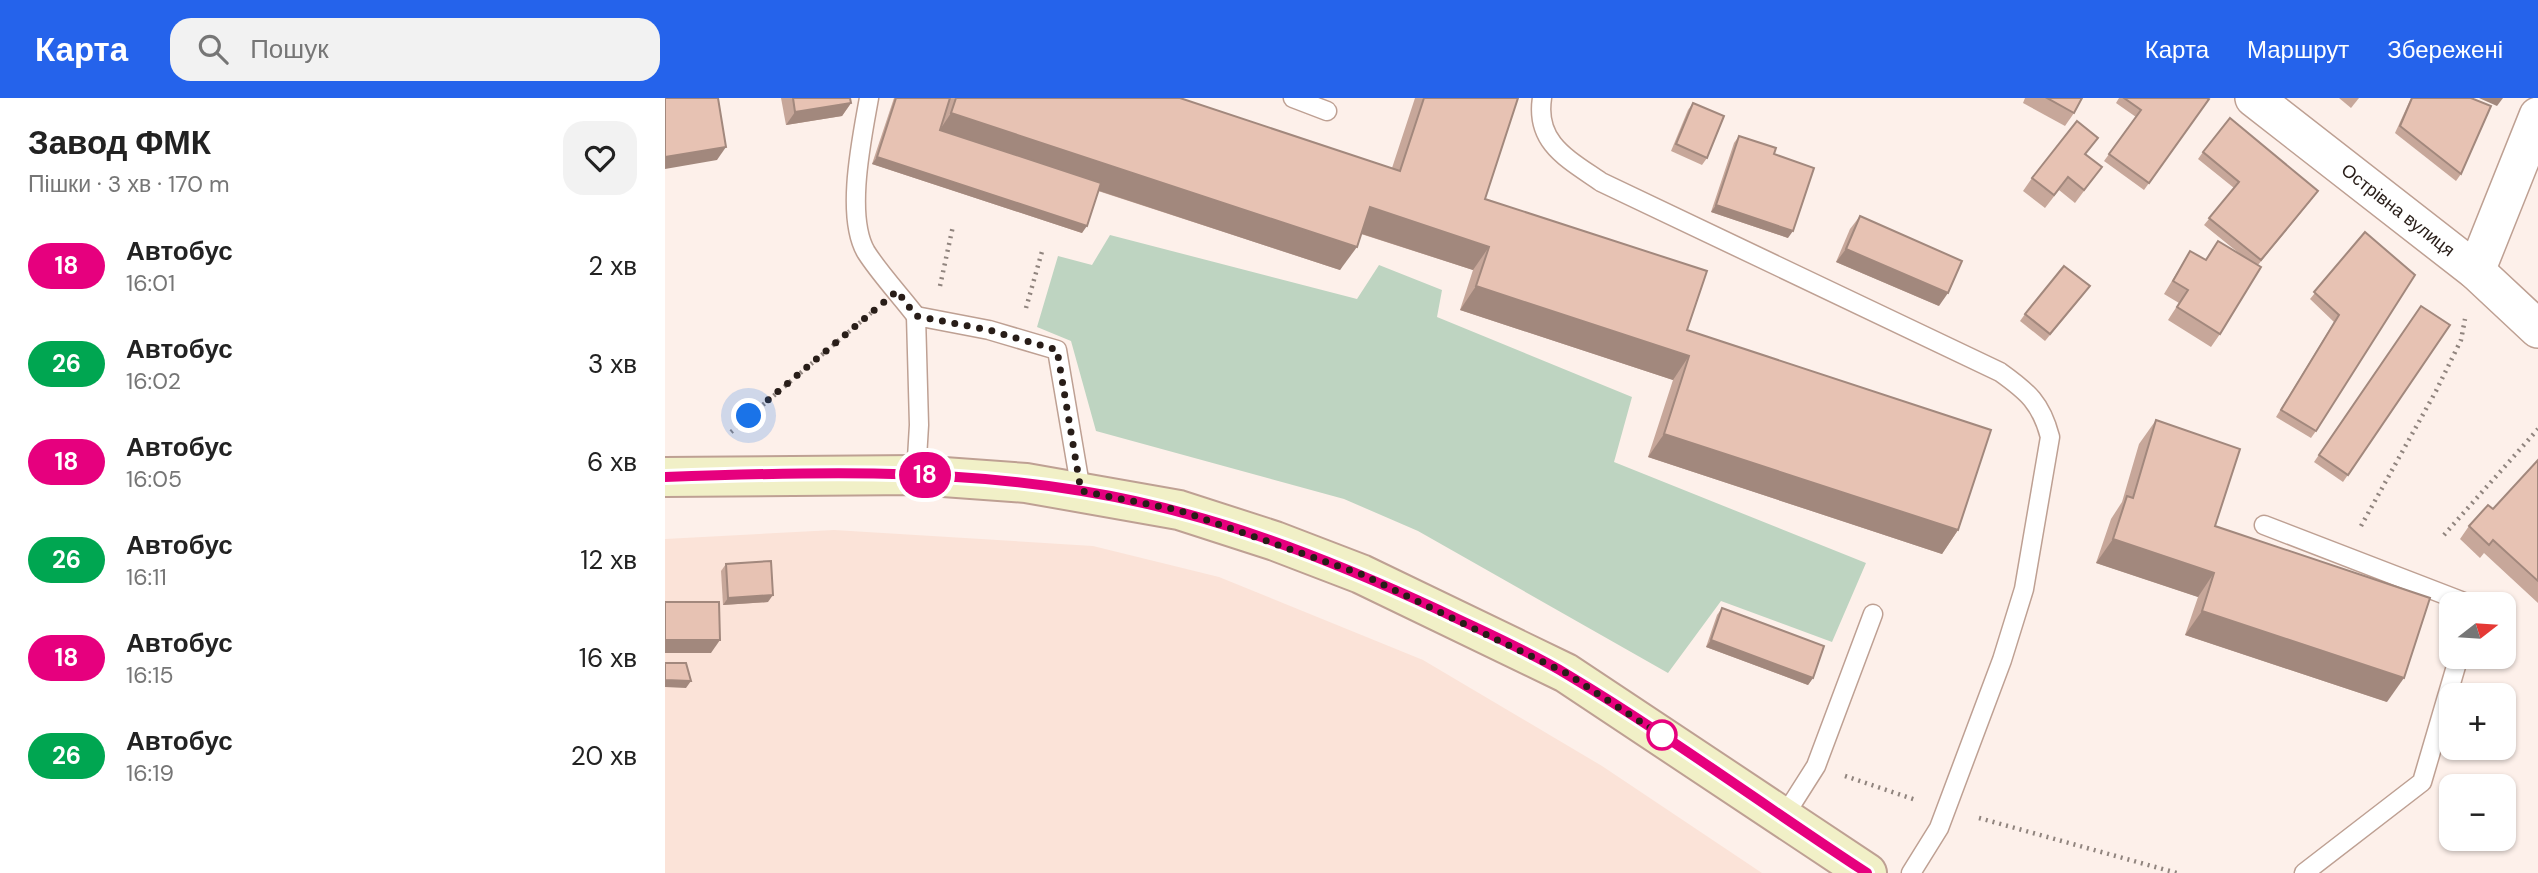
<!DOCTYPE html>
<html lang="uk">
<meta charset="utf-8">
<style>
:root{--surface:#fff;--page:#f2f2f2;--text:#222;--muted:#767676;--accent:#2563eb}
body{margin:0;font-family:"DM Sans",sans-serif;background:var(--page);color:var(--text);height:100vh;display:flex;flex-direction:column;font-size:26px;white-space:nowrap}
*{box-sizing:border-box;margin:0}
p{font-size:23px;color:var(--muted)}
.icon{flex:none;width:38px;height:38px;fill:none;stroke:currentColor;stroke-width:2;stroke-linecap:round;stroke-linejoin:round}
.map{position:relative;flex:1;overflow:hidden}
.side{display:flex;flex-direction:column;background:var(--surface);width:665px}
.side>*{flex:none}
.badge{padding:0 14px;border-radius:23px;font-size:24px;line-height:46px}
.needle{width:46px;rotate:73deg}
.tools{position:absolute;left:1774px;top:494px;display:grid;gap:14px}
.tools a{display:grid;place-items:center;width:77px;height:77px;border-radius:14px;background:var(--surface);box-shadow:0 2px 5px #0004;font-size:35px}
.you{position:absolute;width:35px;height:35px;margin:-18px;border:5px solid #fff;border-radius:50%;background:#1a73e8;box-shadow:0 0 0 10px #1a73e833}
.map>.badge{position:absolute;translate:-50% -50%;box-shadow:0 0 0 4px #fff}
.round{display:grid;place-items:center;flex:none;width:74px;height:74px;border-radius:21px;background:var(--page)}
.summary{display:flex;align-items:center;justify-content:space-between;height:119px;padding:0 28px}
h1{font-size:33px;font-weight:800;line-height:52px}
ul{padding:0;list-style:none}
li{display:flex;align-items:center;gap:21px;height:98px;padding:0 28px}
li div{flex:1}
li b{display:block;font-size:26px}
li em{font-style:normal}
li .badge{min-width:77px;font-weight:700;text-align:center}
header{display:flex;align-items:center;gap:42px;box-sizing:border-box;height:98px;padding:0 35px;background:var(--accent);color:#fff}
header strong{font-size:33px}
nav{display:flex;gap:38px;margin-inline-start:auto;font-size:24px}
.search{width:490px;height:63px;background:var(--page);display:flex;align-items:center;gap:18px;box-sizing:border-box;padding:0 24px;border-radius:21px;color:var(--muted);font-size:26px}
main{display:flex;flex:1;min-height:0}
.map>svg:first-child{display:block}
.industrial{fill:#fbe3d8}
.green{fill:#bed4c1}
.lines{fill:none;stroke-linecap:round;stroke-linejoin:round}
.lane-casing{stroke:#bea093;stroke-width:21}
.street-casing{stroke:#bea093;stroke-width:40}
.secondary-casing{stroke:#bea093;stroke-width:42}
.path{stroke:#90847e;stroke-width:4.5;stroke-dasharray:2 5;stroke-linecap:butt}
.lane{stroke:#fff;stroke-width:18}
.street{stroke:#fff;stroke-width:37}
.secondary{stroke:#f1f0c7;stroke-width:38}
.wall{fill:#c7a79a}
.shaded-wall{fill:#a2887d}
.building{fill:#e7c2b3;stroke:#a2887d;stroke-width:2}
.line-casing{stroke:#fff;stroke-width:16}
.line{stroke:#e6007e;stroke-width:10}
.walk{stroke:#281d18;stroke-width:7;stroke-dasharray:0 12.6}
.stop-dot{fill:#fff;stroke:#e6007e;stroke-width:3.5}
.labels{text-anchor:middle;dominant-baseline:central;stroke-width:7;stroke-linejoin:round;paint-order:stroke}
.street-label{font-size:18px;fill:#281d18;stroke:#fff}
</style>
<header>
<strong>Карта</strong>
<div class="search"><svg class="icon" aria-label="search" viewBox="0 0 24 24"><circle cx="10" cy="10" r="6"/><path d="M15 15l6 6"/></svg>Пошук</div>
<nav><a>Карта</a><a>Маршрут</a><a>Збережені</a></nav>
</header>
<main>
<section class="side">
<div class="summary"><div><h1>Завод ФМК</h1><p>Пішки · 3 хв · 170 m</p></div><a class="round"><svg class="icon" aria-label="heart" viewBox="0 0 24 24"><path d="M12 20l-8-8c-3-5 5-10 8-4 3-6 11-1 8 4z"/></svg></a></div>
<ul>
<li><span class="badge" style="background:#e6007e;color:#fff">18</span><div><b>Автобус</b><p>16:01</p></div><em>2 хв</em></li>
<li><span class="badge" style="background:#00a651;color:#fff">26</span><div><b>Автобус</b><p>16:02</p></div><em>3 хв</em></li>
<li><span class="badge" style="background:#e6007e;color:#fff">18</span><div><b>Автобус</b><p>16:05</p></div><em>6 хв</em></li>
<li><span class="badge" style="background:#00a651;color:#fff">26</span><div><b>Автобус</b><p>16:11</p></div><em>12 хв</em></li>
<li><span class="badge" style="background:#e6007e;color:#fff">18</span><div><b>Автобус</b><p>16:15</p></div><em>16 хв</em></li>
<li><span class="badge" style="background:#00a651;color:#fff">26</span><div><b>Автобус</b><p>16:19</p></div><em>20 хв</em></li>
</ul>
</section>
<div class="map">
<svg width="1873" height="775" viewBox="0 0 1873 775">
<rect width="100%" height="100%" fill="#fdf0ea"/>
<polygon class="industrial" points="169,432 428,448 554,479 758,562 937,668 1097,775 0,775 0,441"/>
<polygon class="green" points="445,137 692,201 714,167 777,192 772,219 967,299 949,364 1201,465 1167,544 1056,503 1003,575 753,433 679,401 431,333 406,243 372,229 393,158 427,167"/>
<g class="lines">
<defs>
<g id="lane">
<path d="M204,0c-7,40 -24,118 -3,154 14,22 34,43 50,64"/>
<polyline points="628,0 662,13"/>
<path d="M877,0c-7,45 26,61 59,84l399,190c28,20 41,31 50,65l-26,152 -22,71 -63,168 -28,45"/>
<polyline points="251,377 254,327 251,218 324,232 392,252 416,393"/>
<polyline points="1599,427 1804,506"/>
<polyline points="1118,720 1151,668 1208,516"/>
<polyline points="1639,775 1757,684 1794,558"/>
</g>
<g id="street">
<polyline points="1589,0 1811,173 1873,231"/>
<polyline points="1811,173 1873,18"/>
</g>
<polyline id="secondary" points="0,379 251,377 361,385 514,412 610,443 696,476 901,575 1202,775"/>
</defs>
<use href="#lane" class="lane-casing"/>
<use href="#street" class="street-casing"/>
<use href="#secondary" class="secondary-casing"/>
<g class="path">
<polyline points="275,188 288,128"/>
<polyline points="361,210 378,150"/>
<polyline points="66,334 206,215"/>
<polyline points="1696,428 1771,293 1796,242 1800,221"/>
<polyline points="1779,437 1873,331"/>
<polyline points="1180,678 1251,702"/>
<polyline points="1314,720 1512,775"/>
</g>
<use href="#lane" class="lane"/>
<use href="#street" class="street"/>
<use href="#secondary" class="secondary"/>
</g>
<g class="wall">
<polygon points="116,0 185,0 186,5 177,18 121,27"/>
<polygon points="229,0 515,0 727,70 750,0 853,0 820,101 1022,232 1293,432 1277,456 983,359 1008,282 795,212 808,172 696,136 675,172 433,93 417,135 207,66"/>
<polygon points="1360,0 1417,0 1409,15 1400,28 1358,5"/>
<polygon points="1454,0 1542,0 1544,1 1479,92 1439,63 1471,19 1451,5"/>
<polygon points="1674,0 1694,0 1686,10"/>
<polygon points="1746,0 1806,0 1796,76 1791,83 1730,35"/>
<polygon points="1028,5 1042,60 1037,67 1006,53 1023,12"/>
<polygon points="1074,38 1109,56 1123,140 1046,114 1069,45"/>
<polygon points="1538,54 1648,100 1593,167 1555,236 1546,249 1503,222 1514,205 1499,196 1525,153 1540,162 1553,143 1575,156 1539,127 1569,90 1533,61"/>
<polygon points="1421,56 1437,69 1410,105 1394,92 1380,110 1358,93 1367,80"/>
<polygon points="1195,118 1274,208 1171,164 1185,131"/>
<polygon points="1700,134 1651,333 1646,340 1611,319 1669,224 1645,201"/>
<polygon points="1420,195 1380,243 1355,223 1360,216"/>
<polygon points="1756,208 1785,227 1678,384 1649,364"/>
<polygon points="1491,322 1550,428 1722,604 1520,537 1533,499 1431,465 1446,421 1457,404 1474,346"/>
<polygon points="1873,362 1873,505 1819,455 1815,460 1795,441 1804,428 1828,411"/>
<polygon points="61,466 103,504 58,507 56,473"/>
<polygon points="1057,510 1148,580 1143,587 1041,549 1052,517"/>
</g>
<g class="shaded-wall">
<polygon points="1814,0 1838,0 1832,8"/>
<polygon points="186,5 177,18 121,27 130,14"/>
<polygon points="286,15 692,149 675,172 270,39"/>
<polygon points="61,49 52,62 0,71 0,59"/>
<polygon points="212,59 422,128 417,135 207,66"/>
<polygon points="1051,107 1128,133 1123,140 1046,114"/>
<polygon points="705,109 824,149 808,172 688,133"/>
<polygon points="1181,151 1283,195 1274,208 1171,164"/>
<polygon points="811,188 1024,258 1008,282 795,212"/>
<polygon points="999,336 1293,432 1277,456 983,359"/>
<polygon points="1448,441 1549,475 1533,499 1431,465"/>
<polygon points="108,497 103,504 58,507 63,500"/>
<polygon points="1537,513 1739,580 1722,604 1520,537"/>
<polygon points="0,542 55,542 46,555 0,555"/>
<polygon points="1046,542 1148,580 1143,587 1041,549"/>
<polygon points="0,582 26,583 21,590 0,589"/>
</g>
<g class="building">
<polygon points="0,0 53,0 61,49 0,59"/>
<polygon points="128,0 185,0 186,5 130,14"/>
<polygon points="231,0 285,0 275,32 436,85 422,128 212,59"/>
<polygon points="291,0 515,0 735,73 759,0 853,0 820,101 1042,173 1022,232 1326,332 1293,432 999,336 1024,258 811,188 824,149 705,109 692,149 286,15"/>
<polygon points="1382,0 1417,0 1409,15"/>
<polygon points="1459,0 1542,0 1544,1 1484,85 1444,56 1476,12"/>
<polygon points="1747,0 1806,0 1826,8 1796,76 1735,28"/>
<polygon points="1028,5 1059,18 1042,60 1011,46"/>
<polygon points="1565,20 1653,93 1596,162 1544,120 1574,84 1538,54"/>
<polygon points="1412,23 1433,40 1420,56 1437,69 1419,92 1403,79 1389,97 1367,80"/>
<polygon points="1074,38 1111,50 1109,56 1149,70 1128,133 1051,107"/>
<polygon points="1195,118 1297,163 1283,195 1181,151"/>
<polygon points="1700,134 1750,177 1651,333 1616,312 1674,217 1649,194"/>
<polygon points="1553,143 1596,169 1555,236 1512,209 1523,192 1508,183 1525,153 1541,162"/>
<polygon points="1399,168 1425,188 1385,236 1360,216"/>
<polygon points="1756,208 1785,227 1683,377 1654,357"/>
<polygon points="1491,322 1575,351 1550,428 1765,500 1739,580 1537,513 1549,475 1448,441 1462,398 1468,400"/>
<polygon points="1873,362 1873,483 1828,442 1824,447 1804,428 1823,407 1828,411"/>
<polygon points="106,463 108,497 63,500 61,466"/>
<polygon points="0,504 54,504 55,542 0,542"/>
<polygon points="1057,510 1159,548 1148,580 1046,542"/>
<polygon points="0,565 21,565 26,583 0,582"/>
</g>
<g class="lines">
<defs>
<path id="line" d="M0,379c138,-5 280,-9 417,14 125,20 243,66 357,119 43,21 88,40 129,65 102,61 199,133 299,198"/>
</defs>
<use href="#line" class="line-casing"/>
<use href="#line" class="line"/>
<polyline class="walk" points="84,318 232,193 251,218 324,232 392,252 416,393 513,412 696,476 901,575 1002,641 997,637"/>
</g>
<circle class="stop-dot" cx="997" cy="637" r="14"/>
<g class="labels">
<g class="street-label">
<text transform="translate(1733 112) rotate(38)">Острівна вулиця</text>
</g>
</g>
</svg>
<div class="tools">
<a><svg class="needle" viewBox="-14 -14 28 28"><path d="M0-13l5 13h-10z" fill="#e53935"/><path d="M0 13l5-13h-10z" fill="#767676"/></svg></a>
<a>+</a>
<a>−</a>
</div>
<div class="you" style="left:84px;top:318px"></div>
<b class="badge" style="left:260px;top:377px;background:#e6007e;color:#fff">18</b>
</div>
</main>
